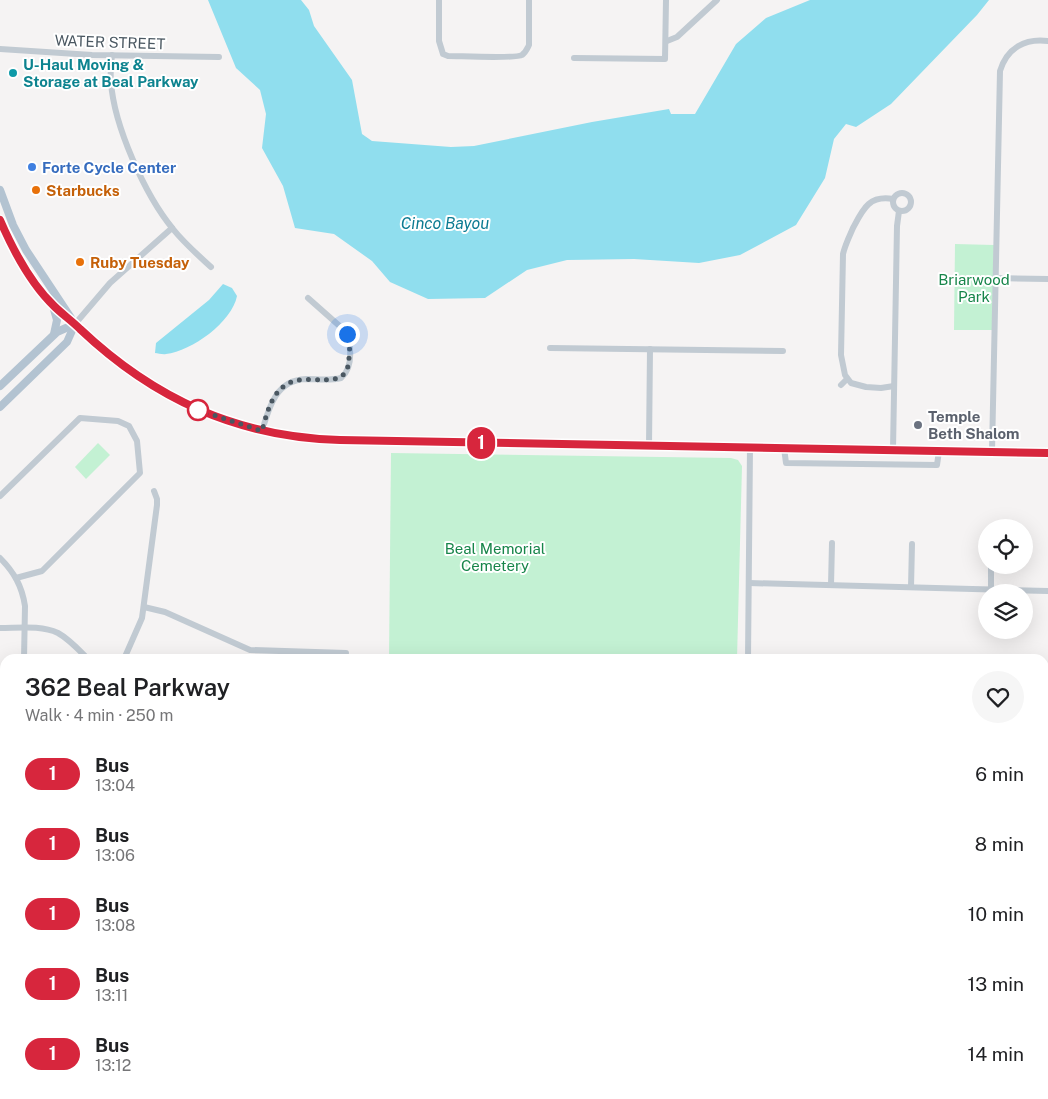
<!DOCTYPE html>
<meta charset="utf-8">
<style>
:root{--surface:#fff;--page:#f6f6f6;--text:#202124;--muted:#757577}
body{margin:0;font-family:"Public Sans",sans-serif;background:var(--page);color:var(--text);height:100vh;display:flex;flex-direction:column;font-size:19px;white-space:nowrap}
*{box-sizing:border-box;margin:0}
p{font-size:16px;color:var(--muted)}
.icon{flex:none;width:28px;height:28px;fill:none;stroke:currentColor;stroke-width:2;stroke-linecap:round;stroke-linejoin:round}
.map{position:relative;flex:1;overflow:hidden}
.drawer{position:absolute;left:0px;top:654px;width:1049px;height:446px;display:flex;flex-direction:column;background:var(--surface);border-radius:15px 15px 0 0;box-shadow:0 5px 20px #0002}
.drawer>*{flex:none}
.badge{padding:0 10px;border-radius:16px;font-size:18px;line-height:32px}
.controls{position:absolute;left:978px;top:519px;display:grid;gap:10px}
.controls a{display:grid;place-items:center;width:55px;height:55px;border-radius:50%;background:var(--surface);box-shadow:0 5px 20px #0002;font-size:25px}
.you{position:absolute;width:25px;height:25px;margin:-12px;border:4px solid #fff;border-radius:50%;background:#1a73e8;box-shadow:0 0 0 8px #1a73e833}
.map>.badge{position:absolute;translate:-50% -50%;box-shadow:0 0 0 2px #fff}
.round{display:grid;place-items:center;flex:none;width:52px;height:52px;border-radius:26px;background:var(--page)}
.summary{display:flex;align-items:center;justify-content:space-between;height:85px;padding:0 25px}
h1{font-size:24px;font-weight:600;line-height:38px}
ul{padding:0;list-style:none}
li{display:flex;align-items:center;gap:15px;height:70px;padding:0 25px}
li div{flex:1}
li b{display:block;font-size:19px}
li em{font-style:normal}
li .badge{min-width:55px;font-weight:700;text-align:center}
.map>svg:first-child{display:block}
.green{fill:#c3f1d3}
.water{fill:#90deee}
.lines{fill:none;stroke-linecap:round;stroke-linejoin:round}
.minor{stroke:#c1cad2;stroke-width:6}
.major{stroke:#b3c3d1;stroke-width:8}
.line-casing{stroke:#fff;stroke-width:11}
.line{stroke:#d7263d;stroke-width:8}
.walk{stroke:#4a5761;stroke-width:5;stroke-dasharray:0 9}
.culture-dot{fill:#0f9aa8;stroke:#fff;stroke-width:2}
.shop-dot{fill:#3f7fe0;stroke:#fff;stroke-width:2}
.food-dot{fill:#e8710a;stroke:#fff;stroke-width:2}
.stop-dot{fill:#fff;stroke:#d7263d;stroke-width:2.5}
.worship-dot{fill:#6b7280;stroke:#fff;stroke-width:2}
.labels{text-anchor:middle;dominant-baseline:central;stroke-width:4;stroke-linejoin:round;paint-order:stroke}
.street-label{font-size:15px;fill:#4a5761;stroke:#fff}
.culture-label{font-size:15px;font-weight:bold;fill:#0d838f;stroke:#fff;text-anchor:start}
.shop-label{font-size:15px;font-weight:bold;fill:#366cbe;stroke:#fff;text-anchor:start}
.food-label{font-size:15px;font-weight:bold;fill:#c56008;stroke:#fff;text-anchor:start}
.park-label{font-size:15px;fill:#17854a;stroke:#fff}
.worship-label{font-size:15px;font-weight:bold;fill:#5b616d;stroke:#fff;text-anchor:start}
.water-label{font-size:16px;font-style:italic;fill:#0c7b92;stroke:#fff}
</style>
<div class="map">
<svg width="1048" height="1099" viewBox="0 0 1048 1099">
<rect width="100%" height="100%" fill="#f5f3f3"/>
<g class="green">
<polygon points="955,244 994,245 992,330 954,330"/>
<polygon points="98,443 110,455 86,479 75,467"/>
<polygon points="391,453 731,458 738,460 742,466 737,659 389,659"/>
</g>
<g class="water">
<polygon points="208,0 301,0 309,10 314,26 352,80 362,134 372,141 451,147 474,146 592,122 669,109 671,114 695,114 736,44 766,18 810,0 989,0 977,15 891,104 856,127 846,124 834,139 825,178 796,225 740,255 699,263 634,259 567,260 527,270 485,298 428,299 390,282 372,261 334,234 295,228 283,186 262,148 266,114 260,90 236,68"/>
<path d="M223,284l9,4 5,8c-5,26 -45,55 -71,58 -3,1 -8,-1 -11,-1l1,-10 53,-43z"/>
</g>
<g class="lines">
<g class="minor">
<path d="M439,0v41l4,13 5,2c12,0 67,3 74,-1 4,-3 5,-6 7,-10v-45"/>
<polyline points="667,41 677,37 717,0"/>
<polyline points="0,49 92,55 219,57"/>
<path d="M112,55c-1,9 -2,18 -1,27 3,44 34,113 62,147 11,14 25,26 38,38"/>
<polyline points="574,58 665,59 666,0"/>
<circle cx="902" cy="202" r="9"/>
<path d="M893,199c-24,-4 -30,10 -40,29 -4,9 -8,17 -10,26l-2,101 4,20 6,8 15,4 15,1 13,-2"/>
<polyline points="995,278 1048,279"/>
<polyline points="75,324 110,283 172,228"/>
<polyline points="550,348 783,351"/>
<polyline points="841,385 847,379"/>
<path d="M262,431c7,-24 14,-51 44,-52 11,0 23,2 35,-1 13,-11 11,-37 2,-49l-35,-31"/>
<polyline points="649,446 650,349"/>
<polyline points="784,448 786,463 937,465 939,451"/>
<polyline points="893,450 897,226 899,211"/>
<path d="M992,452l8,-381c7,-23 25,-33 48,-30"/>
<polyline points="0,496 80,418 118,421 129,426 137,441 140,473 42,571 16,578"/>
<path d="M0,558c14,14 22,28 25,48l-1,53"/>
<polyline points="749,583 1048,591"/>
<polyline points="831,585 832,543"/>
<polyline points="911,587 912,544"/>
<polyline points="991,589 991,565"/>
<polyline points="144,607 165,612 250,650 346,653"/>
<path d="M0,628c19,0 41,-3 58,5 11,6 21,17 30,26"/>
<polyline points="124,659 142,618 157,505 157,499 154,491"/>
<polyline points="748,659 750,447"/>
<polyline points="1044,672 1048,672"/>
<polyline points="1044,754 1048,754"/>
<polyline points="0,782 5,782"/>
<polyline points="1044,838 1048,838"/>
<polyline points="1044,919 1048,919"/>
<polyline points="1044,1000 1048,1000"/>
<polyline points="0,1006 5,1007"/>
<polyline points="1044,1071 1048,1071"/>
<polyline points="15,1099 15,1095"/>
<polyline points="287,1099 287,1095"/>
<polyline points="380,1099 380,1095"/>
<polyline points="743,1099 743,1095"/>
</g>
<g class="major">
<polyline points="0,190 13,225 26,250 71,318"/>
<path d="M0,220c13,30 30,63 54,86 9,9 19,17 29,25 70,66 144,99 240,109l725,13"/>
<polyline points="53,306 57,320 54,334"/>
<polyline points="0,386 57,332 75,324"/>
<polyline points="0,407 67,342 75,324"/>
</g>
</g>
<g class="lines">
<defs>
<path id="line" d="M0,220c13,30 30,63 54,86 8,8 18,15 26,23 74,70 157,108 260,111l708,13"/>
</defs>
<use href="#line" class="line-casing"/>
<use href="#line" class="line"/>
<path class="walk" d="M198,410l64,21c5,-18 9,-37 25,-47 22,-13 62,11 62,-27 1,-8 1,-15 -2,-23"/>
</g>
<circle class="culture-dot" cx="13" cy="73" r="5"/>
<circle class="shop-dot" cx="32" cy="167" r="5"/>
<g class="food-dot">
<circle cx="36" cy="190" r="5"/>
<circle cx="80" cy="262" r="5"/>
</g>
<circle class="stop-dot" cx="198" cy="410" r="10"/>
<circle class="worship-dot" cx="918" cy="425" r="5"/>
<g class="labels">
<g class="street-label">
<text transform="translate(110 42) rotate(2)">WATER STREET</text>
</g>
<g class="culture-label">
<text x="23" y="64">U-Haul Moving &amp;<tspan x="23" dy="17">Storage at Beal Parkway</tspan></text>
</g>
<g class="shop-label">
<text x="42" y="167">Forte Cycle Center</text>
</g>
<g class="food-label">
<text x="46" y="190">Starbucks</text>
<text x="90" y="262">Ruby Tuesday</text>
</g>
<g class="park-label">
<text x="974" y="279">Briarwood<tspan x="974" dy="17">Park</tspan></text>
<text x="495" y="548">Beal Memorial<tspan x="495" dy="17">Cemetery</tspan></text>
</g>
<g class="worship-label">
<text x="928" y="416">Temple<tspan x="928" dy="17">Beth Shalom</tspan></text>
</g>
<g class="water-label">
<text x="445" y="223">Cinco Bayou</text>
</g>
</g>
</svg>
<div class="controls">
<a><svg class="icon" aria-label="locate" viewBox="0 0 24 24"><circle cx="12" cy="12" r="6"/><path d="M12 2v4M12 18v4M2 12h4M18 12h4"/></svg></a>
<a><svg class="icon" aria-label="layers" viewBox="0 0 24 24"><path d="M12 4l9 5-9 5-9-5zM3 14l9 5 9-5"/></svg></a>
</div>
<div class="you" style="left:347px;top:334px"></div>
<b class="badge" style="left:481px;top:443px;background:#d7263d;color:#fff">1</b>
<section class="drawer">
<div class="summary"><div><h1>362 Beal Parkway</h1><p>Walk · 4 min · 250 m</p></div><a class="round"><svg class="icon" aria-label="heart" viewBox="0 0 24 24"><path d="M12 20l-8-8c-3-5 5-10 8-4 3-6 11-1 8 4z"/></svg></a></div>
<ul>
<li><span class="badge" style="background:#d7263d;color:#fff">1</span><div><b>Bus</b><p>13:04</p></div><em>6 min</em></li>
<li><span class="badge" style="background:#d7263d;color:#fff">1</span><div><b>Bus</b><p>13:06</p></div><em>8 min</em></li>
<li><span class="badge" style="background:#d7263d;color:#fff">1</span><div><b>Bus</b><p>13:08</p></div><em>10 min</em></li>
<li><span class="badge" style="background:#d7263d;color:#fff">1</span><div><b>Bus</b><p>13:11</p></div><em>13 min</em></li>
<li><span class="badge" style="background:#d7263d;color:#fff">1</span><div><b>Bus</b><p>13:12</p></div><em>14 min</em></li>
</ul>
</section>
</div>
